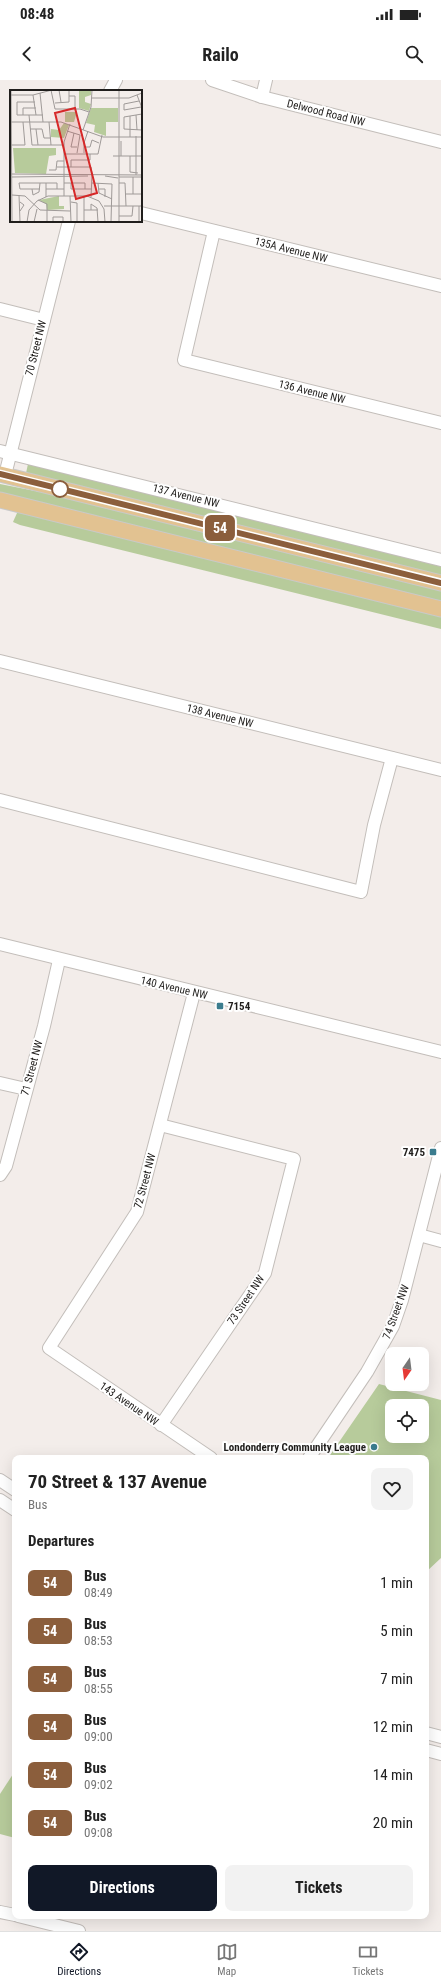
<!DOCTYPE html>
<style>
:root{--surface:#fff;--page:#f2f2f2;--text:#222;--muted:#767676;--line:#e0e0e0;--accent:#111827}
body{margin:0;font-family:"Roboto Condensed",sans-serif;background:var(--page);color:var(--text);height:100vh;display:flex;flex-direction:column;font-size:15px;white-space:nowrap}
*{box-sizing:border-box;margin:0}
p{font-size:13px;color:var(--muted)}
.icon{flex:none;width:22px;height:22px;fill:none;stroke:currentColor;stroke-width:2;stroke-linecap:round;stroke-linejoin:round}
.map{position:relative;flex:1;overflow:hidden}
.side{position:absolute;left:12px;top:1375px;width:417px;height:464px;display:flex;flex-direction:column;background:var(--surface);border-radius:8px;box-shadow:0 4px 16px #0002}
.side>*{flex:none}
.badge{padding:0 8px;border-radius:6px;font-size:14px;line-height:26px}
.needle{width:26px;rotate:194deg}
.fabs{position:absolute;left:385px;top:1267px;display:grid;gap:8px}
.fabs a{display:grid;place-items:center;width:44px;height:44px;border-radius:8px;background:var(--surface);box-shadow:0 4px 16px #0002;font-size:20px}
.map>.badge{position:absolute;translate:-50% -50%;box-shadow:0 0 0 2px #fff}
h2{padding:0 16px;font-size:15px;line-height:36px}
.round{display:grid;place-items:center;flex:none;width:42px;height:42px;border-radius:8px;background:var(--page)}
.headline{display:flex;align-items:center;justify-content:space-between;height:68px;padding:0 16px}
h1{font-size:19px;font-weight:700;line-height:30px}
.action{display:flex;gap:8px;margin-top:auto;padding:8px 16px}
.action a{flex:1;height:46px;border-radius:8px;background:var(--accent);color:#fff;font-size:16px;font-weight:700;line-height:46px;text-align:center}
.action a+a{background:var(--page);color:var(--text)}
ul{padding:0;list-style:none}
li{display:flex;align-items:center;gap:12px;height:48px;padding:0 16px}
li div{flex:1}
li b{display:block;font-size:15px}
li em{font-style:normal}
li .badge{min-width:44px;font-weight:700;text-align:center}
.status{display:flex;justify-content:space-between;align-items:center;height:28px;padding:0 20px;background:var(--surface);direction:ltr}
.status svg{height:11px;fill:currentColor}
header{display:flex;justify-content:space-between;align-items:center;height:52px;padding:0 16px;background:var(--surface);font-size:18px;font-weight:700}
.menu{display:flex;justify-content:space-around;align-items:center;height:56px;border-top:1px solid var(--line);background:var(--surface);font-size:11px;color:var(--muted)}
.menu a{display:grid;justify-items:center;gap:2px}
.menu .selected{color:var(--accent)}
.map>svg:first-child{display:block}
.green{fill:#b7cb9b;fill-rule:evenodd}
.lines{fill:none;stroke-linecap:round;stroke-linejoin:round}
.minor-casing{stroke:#c3beba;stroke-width:14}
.major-casing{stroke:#c9c9c9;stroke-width:17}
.minor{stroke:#fff;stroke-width:12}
.major{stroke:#e2c291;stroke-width:15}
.line-casing{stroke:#fff;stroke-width:9}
.line{stroke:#8b5e3c;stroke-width:6}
.stop-dot{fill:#fff;stroke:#8b5e3c;stroke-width:2}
.poi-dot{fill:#3b7c8e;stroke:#fff;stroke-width:1.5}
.labels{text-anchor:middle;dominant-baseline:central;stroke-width:4;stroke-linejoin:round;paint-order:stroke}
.street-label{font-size:11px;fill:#201e1c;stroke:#fff}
.poi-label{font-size:11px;font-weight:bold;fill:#201e1c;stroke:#fff;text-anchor:end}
.inset-road{fill:none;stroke:#9f9a98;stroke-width:1}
.view{fill:#d62828;fill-opacity:0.15;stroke:#d62828;stroke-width:2}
.inset-edge{fill:none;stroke:#201e1c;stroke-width:2}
</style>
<div class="status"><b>08:48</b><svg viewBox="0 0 49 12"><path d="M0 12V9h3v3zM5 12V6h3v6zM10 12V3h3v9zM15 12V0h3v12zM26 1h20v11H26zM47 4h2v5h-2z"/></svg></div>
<header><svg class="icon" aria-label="back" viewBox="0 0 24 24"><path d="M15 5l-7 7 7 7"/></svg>Railo<svg class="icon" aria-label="search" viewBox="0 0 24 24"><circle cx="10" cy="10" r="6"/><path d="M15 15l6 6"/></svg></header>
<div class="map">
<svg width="441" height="1851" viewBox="0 0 441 1851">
<rect width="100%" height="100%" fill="#f3edea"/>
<g class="green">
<polygon points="28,384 441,485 441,496 31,395 26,393"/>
<polygon points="0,404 81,420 441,509 441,523 0,414"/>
<polygon points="17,433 23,433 441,536 441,549 20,445 13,442"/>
<path d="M379,1304l62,16v158l-15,14v-114h-98zM392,1326h30v30h-30z"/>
<polygon points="15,1691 15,1758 0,1754 0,1714"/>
</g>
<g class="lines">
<defs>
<g id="minor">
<polyline points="212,0 262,17 441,62"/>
<polyline points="110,11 116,0"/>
<polyline points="262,17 266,0"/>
<polyline points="141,133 441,206"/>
<polyline points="214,151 184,280 441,343"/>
<polyline points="0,229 44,240"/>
<polyline points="0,371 441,480"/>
<polyline points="5,395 69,141"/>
<polyline points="0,581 441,690"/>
<polyline points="0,720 361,812 374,745 392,678"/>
<polyline points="0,864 441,972"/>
<polyline points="194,913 137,1132 49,1268 211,1378"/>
<polyline points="0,1003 26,1009"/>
<polyline points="160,1045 294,1079 265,1193 161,1345"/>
<polyline points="0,1095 6,1086 44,946 59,880"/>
<polyline points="419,1155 441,1161"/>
<polyline points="309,1378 367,1292 393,1246 402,1220 441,1068"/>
<polyline points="0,1400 15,1410"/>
<polyline points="0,1420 15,1430"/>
<polyline points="426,1653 441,1657"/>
<polyline points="426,1670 441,1674"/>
<polyline points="0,1832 15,1835"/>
<polyline points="18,1836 79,1851"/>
</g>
<g id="major">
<polyline points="0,394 441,503"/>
<polyline points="0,420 441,529"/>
</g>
</defs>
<use href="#minor" class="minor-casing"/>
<use href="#major" class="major-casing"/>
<use href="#minor" class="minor"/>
<use href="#major" class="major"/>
</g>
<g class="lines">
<defs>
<polyline id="line" points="0,394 441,503"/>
</defs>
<use href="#line" class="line-casing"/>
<use href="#line" class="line"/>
</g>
<circle class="stop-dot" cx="60" cy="409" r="8"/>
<g class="poi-dot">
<rect x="216" y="922" width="8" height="8" rx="2"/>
<rect x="429" y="1068" width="8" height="8" rx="2"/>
<circle cx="374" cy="1367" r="4"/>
</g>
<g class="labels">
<g class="street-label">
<text transform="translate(326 33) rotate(14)">Delwood Road NW</text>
<text transform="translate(291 170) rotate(14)">135A Avenue NW</text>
<text transform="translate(36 268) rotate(-76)">70 Street NW</text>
<text transform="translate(312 312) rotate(14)">136 Avenue NW</text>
<text transform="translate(186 416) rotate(14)">137 Avenue NW</text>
<text transform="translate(220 636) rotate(14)">138 Avenue NW</text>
<text transform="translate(174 908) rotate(13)">140 Avenue NW</text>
<text transform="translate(32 988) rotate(-75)">71 Street NW</text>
<text transform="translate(145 1101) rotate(-75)">72 Street NW</text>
<text transform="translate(246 1220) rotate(-56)">73 Street NW</text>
<text transform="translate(396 1232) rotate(-70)">74 Street NW</text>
<text transform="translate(129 1324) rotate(34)">143 Avenue NW</text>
</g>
<g class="poi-label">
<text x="228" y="926" text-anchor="start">7154</text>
<text x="425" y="1072">7475</text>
<text x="366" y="1367">Londonderry Community League</text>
</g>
</g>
<g transform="translate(10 10)">
<rect width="132" height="132" fill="#f3edea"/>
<path d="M69,0h12v5l-6,2v5l6,2 -2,7 -10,-3zM81,18h27v14h-12v14l-12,-4 1,-7 -9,-2zM55,22h12l-3,10h-9zM54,33l5,2 -5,13 -13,-1v-8l8,1zM3,58h43v7l-7,1 -3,18 -31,-1zM49,106v10h5v3l-17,1 -1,-6 -7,-4z" fill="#b7cb9b"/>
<path class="inset-road" d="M1,0l1,132M41,0l4,19h25l9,3M49,0l2,12M30,3l3,29M0,5h23l19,-5M23,5l3,20M127,5l5,13M59,6h6v13M82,8h37l13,-5M129,11l-15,3v6l17,-3M25,12h-18v13h26M45,13l14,-1v-12M132,24l-18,3v12l18,1M13,25v-7h13M19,25l3,30h32M126,25l1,15M120,26v21M1,32h50l42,15h39M39,32l2,23M20,39h12l2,9h7M26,39l2,16M73,40l8,-23 1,-17M57,41l13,4 -3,18M64,43l-3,14h6M1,55h14l-2,-23M74,57h6l2,-7 7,3M74,63v-10l4,-12M54,64h34l4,-19M103,66h29M111,66v-15M120,66v16l8,1M47,77h34l1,7M61,77v-7h19v-6M39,80h7l1,-9h7M0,84l132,1M126,85v-39M95,86l13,2M2,87l76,-1M109,87h23M36,93v14M54,93h21v6M61,93v6h21M82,93l20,1 -1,38M88,93l1,10 13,6M109,93h6l1,23M22,99l1,6 6,-3 1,-9M30,99h-20l-1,-6h38v6M36,99h18M88,99h7v8M116,104h16M123,104v-17M2,105l13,1M9,105l1,27M15,106l15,14 30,1M54,106v-54l6,-18M60,106l1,26M81,107l1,-22M28,110l9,4v18M10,112l4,3 -4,6M61,112l6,1v19M94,116h38M74,120h14M81,120v-6l6,4 1,14M109,126h13l1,-10M17,132l2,-12 8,-9 11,-5h39l12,5 5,8 1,13M20,132h23M24,132l3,-13M43,132v-5h10v5M74,132v-26M109,132v-132M129,132v-16"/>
<path class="view" d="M65,18l22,85 -21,6 -21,-86z"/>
<rect width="132" height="132" class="inset-edge"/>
</g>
</svg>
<div class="fabs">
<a><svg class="needle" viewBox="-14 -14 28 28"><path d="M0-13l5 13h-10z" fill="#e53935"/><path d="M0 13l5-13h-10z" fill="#767676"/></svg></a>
<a><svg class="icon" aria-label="locate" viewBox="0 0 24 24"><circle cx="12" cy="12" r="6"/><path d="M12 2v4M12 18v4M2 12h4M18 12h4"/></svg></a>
</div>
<b class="badge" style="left:220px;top:448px;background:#8b5e3c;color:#fff">54</b>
<section class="side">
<div class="headline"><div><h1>70 Street &amp; 137 Avenue</h1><p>Bus</p></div><a class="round"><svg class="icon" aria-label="heart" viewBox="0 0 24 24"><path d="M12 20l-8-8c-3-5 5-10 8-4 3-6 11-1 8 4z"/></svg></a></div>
<h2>Departures</h2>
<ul>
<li><span class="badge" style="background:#8b5e3c;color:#fff">54</span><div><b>Bus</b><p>08:49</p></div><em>1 min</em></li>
<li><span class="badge" style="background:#8b5e3c;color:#fff">54</span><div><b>Bus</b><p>08:53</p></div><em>5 min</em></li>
<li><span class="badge" style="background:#8b5e3c;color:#fff">54</span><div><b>Bus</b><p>08:55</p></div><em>7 min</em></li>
<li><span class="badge" style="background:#8b5e3c;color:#fff">54</span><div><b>Bus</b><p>09:00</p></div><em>12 min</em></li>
<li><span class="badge" style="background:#8b5e3c;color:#fff">54</span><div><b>Bus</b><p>09:02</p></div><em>14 min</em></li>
<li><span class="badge" style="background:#8b5e3c;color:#fff">54</span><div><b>Bus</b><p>09:08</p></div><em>20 min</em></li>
</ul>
<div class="action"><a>Directions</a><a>Tickets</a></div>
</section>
</div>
<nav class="menu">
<a class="selected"><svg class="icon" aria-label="directions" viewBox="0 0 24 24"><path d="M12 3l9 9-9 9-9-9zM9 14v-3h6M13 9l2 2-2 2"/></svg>Directions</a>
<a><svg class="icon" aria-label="map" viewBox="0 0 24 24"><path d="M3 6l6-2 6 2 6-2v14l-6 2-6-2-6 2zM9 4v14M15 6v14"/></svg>Map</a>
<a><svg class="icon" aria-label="tickets" viewBox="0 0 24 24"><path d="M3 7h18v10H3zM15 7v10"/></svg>Tickets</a>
</nav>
